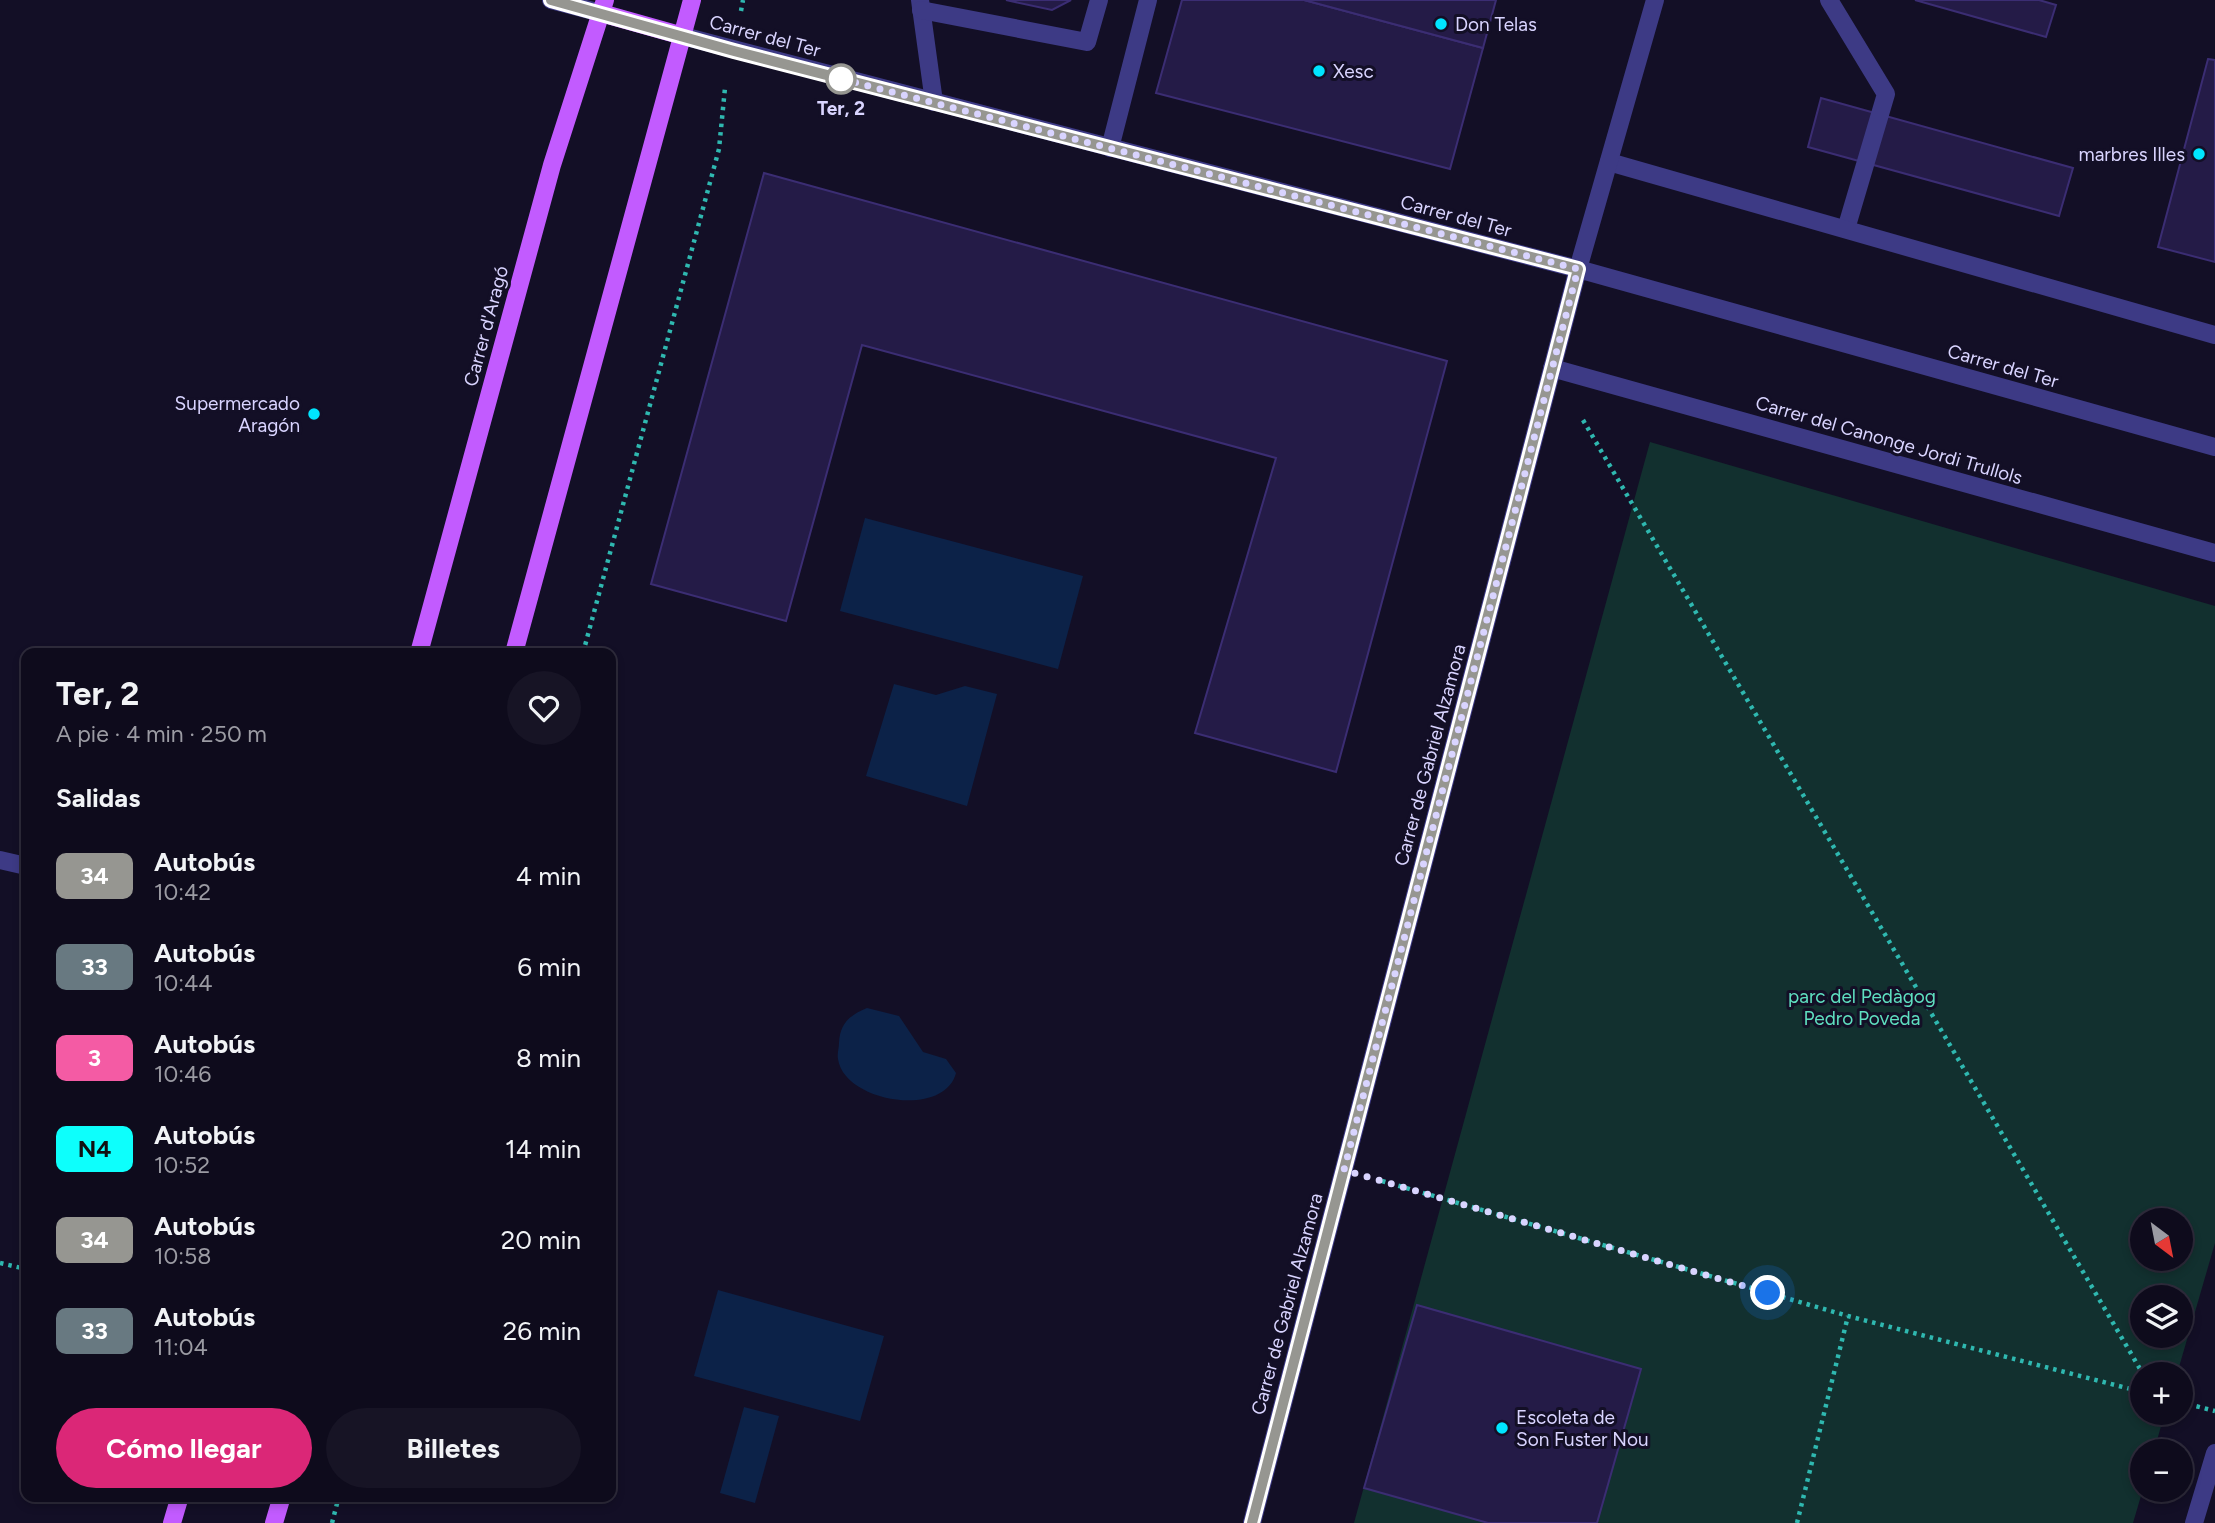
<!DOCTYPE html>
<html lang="es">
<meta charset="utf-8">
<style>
:root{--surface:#0e0b1c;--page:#171425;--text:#f1f3f6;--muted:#9b9ba3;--line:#2e2b3b;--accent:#db2777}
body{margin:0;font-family:Figtree,sans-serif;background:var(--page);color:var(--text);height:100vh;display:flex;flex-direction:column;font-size:26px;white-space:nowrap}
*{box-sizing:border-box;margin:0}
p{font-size:23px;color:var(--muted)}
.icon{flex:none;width:38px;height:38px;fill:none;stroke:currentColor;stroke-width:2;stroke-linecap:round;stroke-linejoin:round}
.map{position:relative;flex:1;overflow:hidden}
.panel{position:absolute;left:21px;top:648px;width:595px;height:854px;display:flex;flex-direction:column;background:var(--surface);border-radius:14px;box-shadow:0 4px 10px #0003,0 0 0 2px var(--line)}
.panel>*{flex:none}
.badge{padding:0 14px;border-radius:10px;font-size:24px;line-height:46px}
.needle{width:46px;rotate:148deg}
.tools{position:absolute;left:2130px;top:1208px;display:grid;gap:14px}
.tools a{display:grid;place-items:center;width:63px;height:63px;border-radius:50%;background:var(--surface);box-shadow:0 4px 10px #0003,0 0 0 2px var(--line);font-size:35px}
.you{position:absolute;width:35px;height:35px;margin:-18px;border:5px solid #fff;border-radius:50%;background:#1a73e8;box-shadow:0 0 0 10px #1a73e833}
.map>.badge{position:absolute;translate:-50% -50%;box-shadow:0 0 0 4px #fff}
h2{padding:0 35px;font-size:26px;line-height:63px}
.round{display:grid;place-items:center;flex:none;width:74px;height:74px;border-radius:37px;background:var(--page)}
.summary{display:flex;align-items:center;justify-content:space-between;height:119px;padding:0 35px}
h1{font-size:33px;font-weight:700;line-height:52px}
.primary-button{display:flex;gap:14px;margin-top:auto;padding:14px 35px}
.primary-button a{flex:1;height:80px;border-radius:42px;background:var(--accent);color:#fff;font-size:28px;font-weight:700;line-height:80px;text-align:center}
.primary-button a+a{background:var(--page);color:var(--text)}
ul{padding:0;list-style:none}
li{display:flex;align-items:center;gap:21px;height:91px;padding:0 35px}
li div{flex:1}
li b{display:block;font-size:26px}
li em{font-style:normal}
li .badge{min-width:77px;font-weight:700;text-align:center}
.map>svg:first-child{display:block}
.green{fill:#12302f;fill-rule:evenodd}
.water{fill:#0c2248}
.building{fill:#241b47;stroke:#3b2d73;stroke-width:2}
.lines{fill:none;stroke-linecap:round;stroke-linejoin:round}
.path{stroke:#2fb8b0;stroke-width:4.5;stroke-dasharray:3.5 5;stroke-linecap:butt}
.lane{stroke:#3d3a85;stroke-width:18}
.street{stroke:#3d3a85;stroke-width:18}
.primary{stroke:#c25bff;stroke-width:18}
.line-casing{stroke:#fff;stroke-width:16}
.line{stroke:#969691;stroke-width:10}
.walk{stroke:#d9d4ff;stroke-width:7;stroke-dasharray:0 12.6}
.poi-dot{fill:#00e5ff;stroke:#130f26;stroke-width:2.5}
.stop-dot{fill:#fff;stroke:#969691;stroke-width:3.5}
.labels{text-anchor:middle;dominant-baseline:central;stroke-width:6;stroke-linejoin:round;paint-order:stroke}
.poi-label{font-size:19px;fill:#d9d4ff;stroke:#130f26;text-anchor:start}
.street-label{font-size:19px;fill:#d9d4ff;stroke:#130f26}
.stop-label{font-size:19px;font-weight:bold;fill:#d9d4ff;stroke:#130f26}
.park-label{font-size:19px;fill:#5fe0c0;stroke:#130f26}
</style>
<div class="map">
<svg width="2215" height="1523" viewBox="0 0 2215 1523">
<rect width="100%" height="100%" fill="#130f26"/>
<path class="green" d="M1650,442l565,164v637l-38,131h-35v38h23l-11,39h-12l1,38 -10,34h-779zM2142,1220h38v38h-38zM2142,1297h38v38h-38z"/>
<g class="water">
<polygon points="865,518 1083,576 1058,669 840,611"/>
<polygon points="894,684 936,695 965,686 997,694 967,806 866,776"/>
<path d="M867,1008l32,8 24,36 23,7 10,14c-12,46 -112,29 -118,-14 -1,-5 1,-11 1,-16 1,-20 11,-28 28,-35z"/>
<polygon points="718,1290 884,1336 860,1421 694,1376"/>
<polygon points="744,1407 779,1416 755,1503 720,1493"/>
</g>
<g class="building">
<polygon points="1006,0 1071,0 1052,10"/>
<polygon points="1182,0 1304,0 1483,48 1450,169 1156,93"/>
<polygon points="1304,0 1496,0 1483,48"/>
<polygon points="1915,0 2039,0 2056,5 2046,37"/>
<polygon points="2208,59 2215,60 2215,262 2158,247"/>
<polygon points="1821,98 2073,168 2059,216 1808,147"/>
<polygon points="764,173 1447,361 1336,772 1195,733 1276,458 862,345 786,621 651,584"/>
<polygon points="1417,1305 1641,1369 1597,1523 1488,1523 1364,1488"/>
</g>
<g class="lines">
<g class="path">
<polyline points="741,11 743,0"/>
<polyline points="1583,420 2143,1374"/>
<polyline points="583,653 719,149 725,88"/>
<polyline points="1382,1181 1848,1316 2142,1392"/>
<polyline points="0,1263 26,1269"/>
<polyline points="2180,1402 2215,1411"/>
<polyline points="332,1523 339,1496"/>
<polyline points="1797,1523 1848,1316"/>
</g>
<g class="lane">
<polyline points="920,0 934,102"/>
<polyline points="1829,0 1886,94 1846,229"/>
<polyline points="921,10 1087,42 1099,0"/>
<polyline points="1110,148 1148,0"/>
</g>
<g class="street">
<polyline points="551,0 601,13"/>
<polyline points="683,36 1578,269 2215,447"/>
<polyline points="1609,162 2215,335"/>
<polyline points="1552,368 2215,553"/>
<polyline points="0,860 26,866"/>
<polyline points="1252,1523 1578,269 1655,0"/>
<polyline points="2194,1523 2215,1453"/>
</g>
<g class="primary">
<polyline points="601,13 683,36"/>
<polyline points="419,653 552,165 605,0"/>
<polyline points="514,653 692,0"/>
<polyline points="172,1523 180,1496"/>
<polyline points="274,1523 282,1496"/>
</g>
</g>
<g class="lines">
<defs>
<polyline id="line" points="551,0 734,51 1578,269 1252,1523"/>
</defs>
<use href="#line" class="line-casing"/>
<use href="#line" class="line"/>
<polyline class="walk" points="841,79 830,76 1578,269 1344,1170 1768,1293"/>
</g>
<g class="poi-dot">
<circle cx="1441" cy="24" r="7"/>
<circle cx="1319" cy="71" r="7"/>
<circle cx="2199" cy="154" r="7"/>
<circle cx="314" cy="414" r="7"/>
<circle cx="1502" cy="1428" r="7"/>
</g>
<circle class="stop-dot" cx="841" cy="79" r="14"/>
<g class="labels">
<g class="poi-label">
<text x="1455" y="24">Don Telas</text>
<text x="1333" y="71">Xesc</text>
<text x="2185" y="154" text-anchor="end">marbres Illes</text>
<text x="300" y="403" text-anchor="end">Supermercado<tspan x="300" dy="22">Aragón</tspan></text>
<text x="1516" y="1417">Escoleta de<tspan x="1516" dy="22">Son Fuster Nou</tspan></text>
</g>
<g class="street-label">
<text transform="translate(765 36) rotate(15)">Carrer del Ter</text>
<text transform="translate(1456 216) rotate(15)">Carrer del Ter</text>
<text transform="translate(486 326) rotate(-75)">Carrer d'Aragó</text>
<text transform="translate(2003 366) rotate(16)">Carrer del Ter</text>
<text transform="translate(1889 440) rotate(16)">Carrer del Canonge Jordi Trullols</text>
<text transform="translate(1430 755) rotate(-75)">Carrer de Gabriel Alzamora</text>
<text transform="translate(1287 1304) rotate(-75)">Carrer de Gabriel Alzamora</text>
</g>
<g class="stop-label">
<text x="841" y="108">Ter, 2</text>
</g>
<g class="park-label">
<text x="1862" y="996">parc del Pedàgog<tspan x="1862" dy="22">Pedro Poveda</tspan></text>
</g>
</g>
</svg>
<div class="tools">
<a><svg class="needle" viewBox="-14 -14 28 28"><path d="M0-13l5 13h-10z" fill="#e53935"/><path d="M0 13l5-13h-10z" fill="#9b9ba3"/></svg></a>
<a><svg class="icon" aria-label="layers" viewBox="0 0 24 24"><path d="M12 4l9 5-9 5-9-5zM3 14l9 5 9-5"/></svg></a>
<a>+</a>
<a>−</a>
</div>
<div class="you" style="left:1768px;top:1293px"></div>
<section class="panel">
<div class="summary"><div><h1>Ter, 2</h1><p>A pie · 4 min · 250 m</p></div><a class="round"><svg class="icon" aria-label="heart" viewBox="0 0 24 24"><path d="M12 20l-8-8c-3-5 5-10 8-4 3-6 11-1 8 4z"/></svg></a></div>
<h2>Salidas</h2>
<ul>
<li><span class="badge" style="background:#969691;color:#fff">34</span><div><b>Autobús</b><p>10:42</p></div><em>4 min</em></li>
<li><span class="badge" style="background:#687981;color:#fff">33</span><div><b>Autobús</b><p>10:44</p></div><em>6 min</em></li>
<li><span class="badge" style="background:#f45ba4;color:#fff">3</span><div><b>Autobús</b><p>10:46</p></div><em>8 min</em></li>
<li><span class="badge" style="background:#0dfffc;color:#111">N4</span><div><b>Autobús</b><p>10:52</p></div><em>14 min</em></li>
<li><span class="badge" style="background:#969691;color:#fff">34</span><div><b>Autobús</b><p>10:58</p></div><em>20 min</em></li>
<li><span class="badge" style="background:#687981;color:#fff">33</span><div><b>Autobús</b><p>11:04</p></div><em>26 min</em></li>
</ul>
<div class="primary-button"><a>Cómo llegar</a><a>Billetes</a></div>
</section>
</div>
